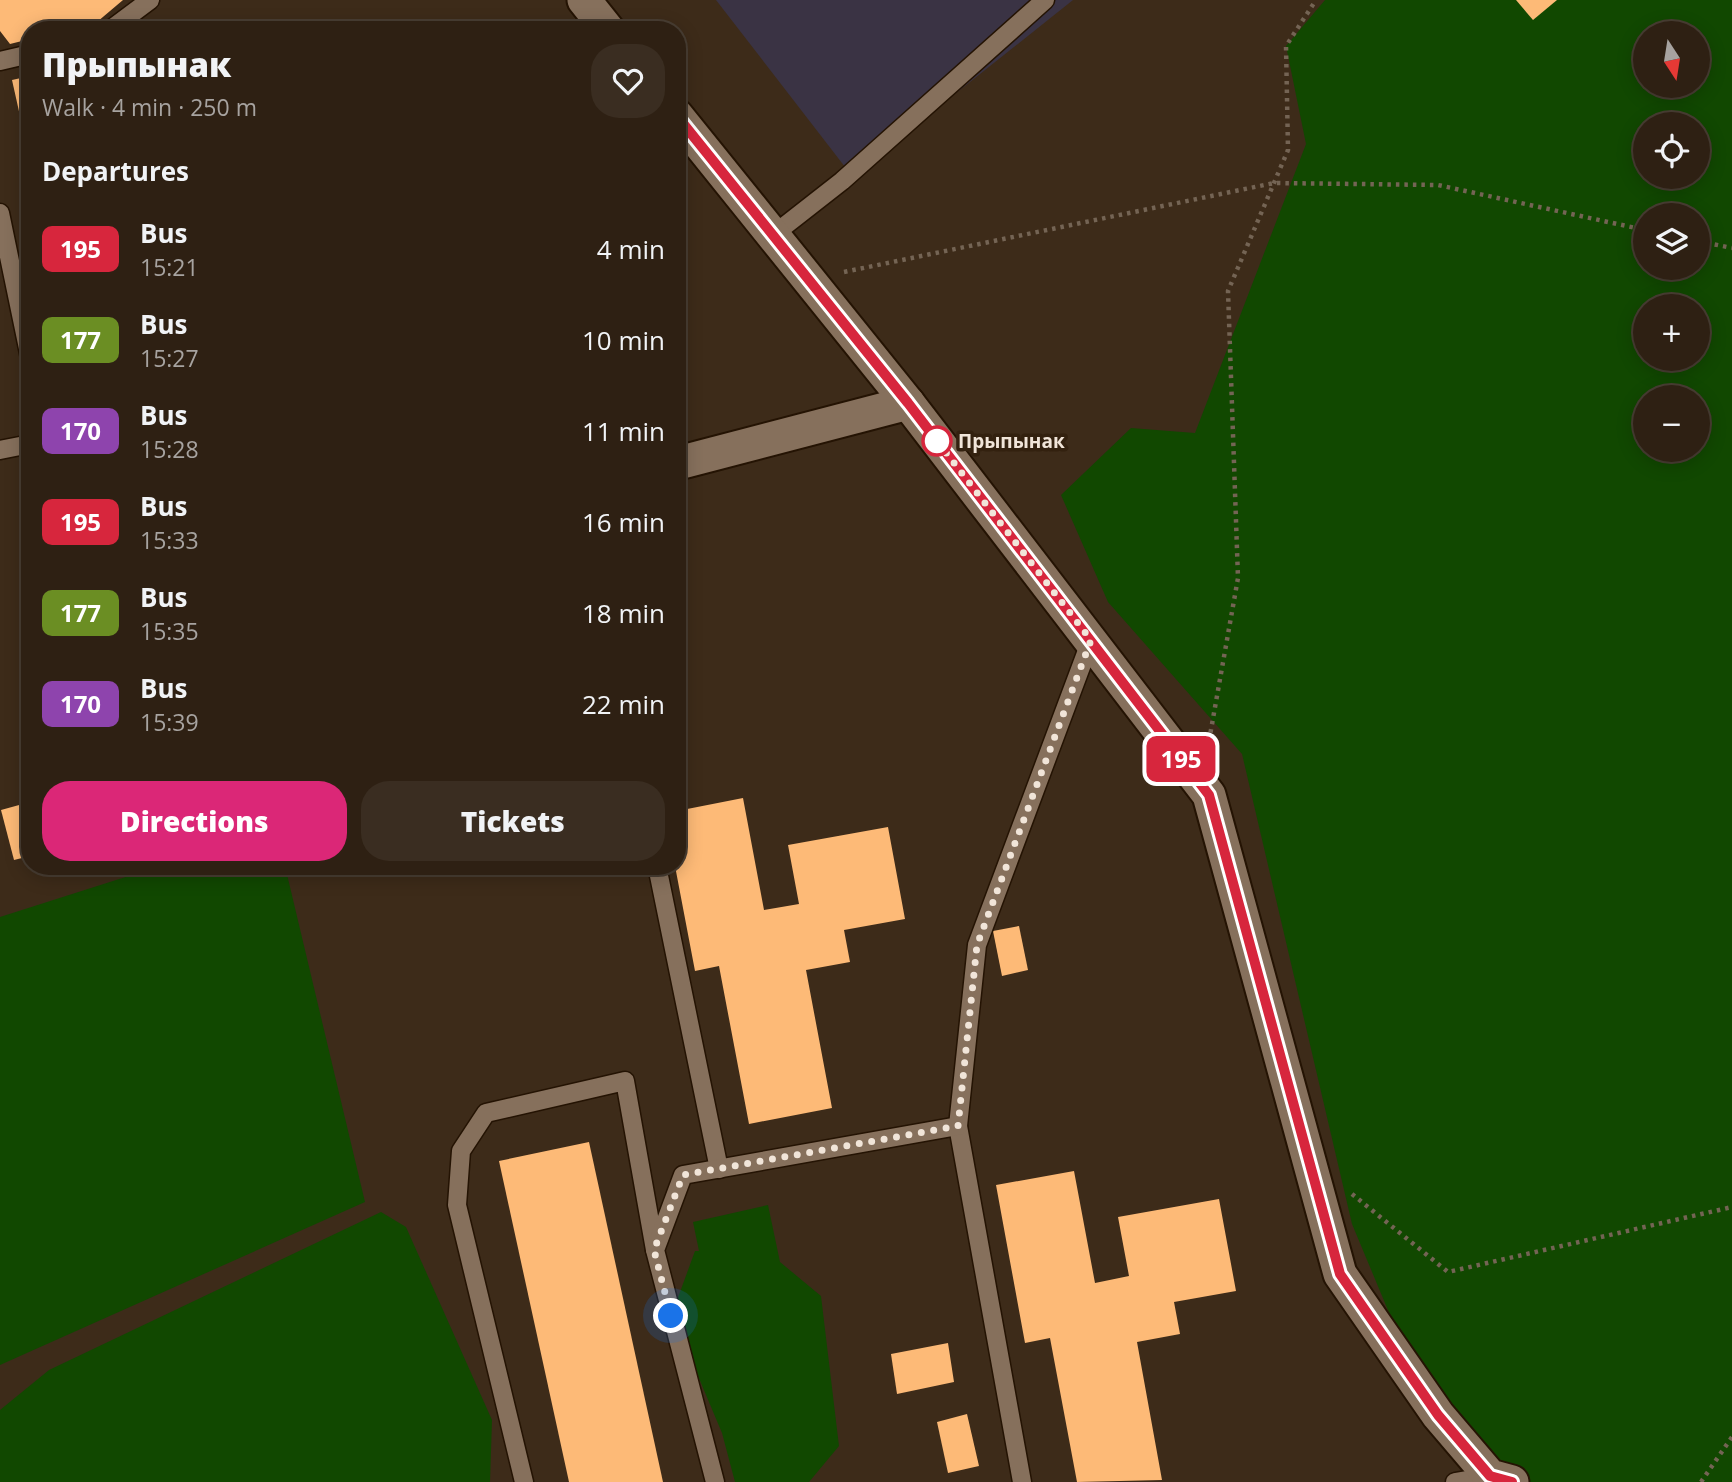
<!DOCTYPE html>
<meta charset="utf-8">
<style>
:root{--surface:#2e2013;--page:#3a2d21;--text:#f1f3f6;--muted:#a7a3a0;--line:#493e33;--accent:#db2777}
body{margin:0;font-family:"Open Sans",sans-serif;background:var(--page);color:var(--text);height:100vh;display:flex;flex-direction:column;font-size:26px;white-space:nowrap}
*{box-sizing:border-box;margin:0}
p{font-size:23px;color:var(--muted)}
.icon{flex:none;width:38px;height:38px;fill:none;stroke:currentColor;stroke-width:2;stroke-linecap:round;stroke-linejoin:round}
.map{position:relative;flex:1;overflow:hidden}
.panel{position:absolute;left:21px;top:21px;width:665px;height:854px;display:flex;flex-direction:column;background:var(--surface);border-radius:28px;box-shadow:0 4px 18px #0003,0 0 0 2px var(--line)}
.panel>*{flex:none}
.badge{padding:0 14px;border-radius:10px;font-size:24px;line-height:46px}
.needle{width:46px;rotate:168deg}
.tools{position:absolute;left:1633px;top:21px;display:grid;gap:14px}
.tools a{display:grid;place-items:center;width:77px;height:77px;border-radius:50%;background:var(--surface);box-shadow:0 4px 18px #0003,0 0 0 2px var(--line);font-size:35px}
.you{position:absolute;width:35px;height:35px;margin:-18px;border:5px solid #fff;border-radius:50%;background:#1a73e8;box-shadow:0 0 0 10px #1a73e833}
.map>.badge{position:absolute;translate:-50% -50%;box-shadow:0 0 0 4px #fff}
h2{padding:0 21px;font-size:26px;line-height:63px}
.round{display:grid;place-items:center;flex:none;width:74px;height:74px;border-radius:28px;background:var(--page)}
.headline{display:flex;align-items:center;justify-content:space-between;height:119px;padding:0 21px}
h1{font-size:33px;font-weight:800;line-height:52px}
.action{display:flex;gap:14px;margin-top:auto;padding:14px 21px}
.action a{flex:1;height:80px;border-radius:28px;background:var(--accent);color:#fff;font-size:28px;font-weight:800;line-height:80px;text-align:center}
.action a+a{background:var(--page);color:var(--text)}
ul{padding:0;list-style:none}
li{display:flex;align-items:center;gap:21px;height:91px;padding:0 21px}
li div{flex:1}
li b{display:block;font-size:26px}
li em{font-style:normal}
li .badge{min-width:77px;font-weight:700;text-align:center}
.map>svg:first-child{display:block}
.medical{fill:#3a3344}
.green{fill:#114800;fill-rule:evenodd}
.building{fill:#fdba77}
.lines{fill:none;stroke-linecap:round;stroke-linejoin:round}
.service-casing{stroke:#241303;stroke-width:21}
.minor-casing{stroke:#241303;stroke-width:37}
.path{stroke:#746454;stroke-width:4.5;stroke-dasharray:3.5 5;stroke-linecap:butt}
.service{stroke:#86705c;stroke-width:18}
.minor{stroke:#86705c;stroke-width:33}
.line-casing{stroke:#fff;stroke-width:16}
.line{stroke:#d7263d;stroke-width:10}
.walk{stroke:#f1e5d9;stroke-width:7;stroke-dasharray:0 12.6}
.stop-dot{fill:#fff;stroke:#d7263d;stroke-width:3.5}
.labels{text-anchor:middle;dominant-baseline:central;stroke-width:7;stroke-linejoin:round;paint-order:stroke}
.stop-label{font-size:19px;font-weight:bold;fill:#f1e5d9;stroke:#33210f;text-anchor:start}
</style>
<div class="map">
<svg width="1732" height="1482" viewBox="0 0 1732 1482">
<rect width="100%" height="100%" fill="#3d2b19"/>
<polygon class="medical" points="716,0 1073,0 852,176"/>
<g class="green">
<path d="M1325,0h407v1482h-210l-47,-26 -75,-117 -48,-115 -110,-470 -134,-152 -47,-107 70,-67 64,5 111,-289 -20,-98zM1645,33h53v53h-53zM1645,124h53v53h-53zM1645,215h53v53h-53zM1645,306h53v53h-53zM1645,397h53v53h-53z"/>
<polygon points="160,866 285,866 365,1202 0,1365 0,917"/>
<polygon points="768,1205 780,1262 821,1296 839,1446 809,1482 735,1482 722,1433 693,1364 676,1303 695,1251 699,1251 693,1222"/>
<polygon points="381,1212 406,1227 492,1420 490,1482 0,1482 0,1410 49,1370"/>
</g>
<g class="building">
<polygon points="0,0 123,0 97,22 67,30 30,30 30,39 10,44 0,31"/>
<polygon points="1516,0 1557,0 1533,20"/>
<polygon points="30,76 30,156 29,156 12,80"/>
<polygon points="743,798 764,910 799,904 788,845 888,827 905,919 844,930 850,962 806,970 832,1108 749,1124 719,966 695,971 675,866 677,866 677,811"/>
<polygon points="30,802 30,856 14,860 1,810"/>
<polygon points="1019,926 1028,970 1002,976 993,931"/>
<polygon points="589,1142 663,1482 569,1482 499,1161"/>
<polygon points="1074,1171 1095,1283 1129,1276 1118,1217 1219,1199 1236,1291 1174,1302 1180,1334 1137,1342 1162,1480 1077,1482 1050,1338 1025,1343 996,1185"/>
<polygon points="948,1343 954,1382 897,1394 891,1354"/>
<polygon points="967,1414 979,1466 948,1473 937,1422"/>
</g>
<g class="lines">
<defs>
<g id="service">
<polyline points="110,30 150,0"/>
<polyline points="0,61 30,54"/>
<polyline points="0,213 30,358"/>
<polyline points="773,235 842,181 1045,0"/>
<polyline points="0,450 30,444"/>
<polyline points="657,866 719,1169"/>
<polyline points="958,1126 1022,1482"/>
<polyline points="524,1482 457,1205 461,1151 486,1113 625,1081 655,1250"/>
<polyline points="715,1482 655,1250 683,1175 958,1126 977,945 1091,640"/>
<polyline points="1455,1482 1490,1476"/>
</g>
<g id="minor">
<polyline points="584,0 608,30"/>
<polyline points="677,116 908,403 1209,795 1340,1274 1438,1415 1490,1476 1512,1482"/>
<polyline points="686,461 908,403"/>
</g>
</defs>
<use href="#service" class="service-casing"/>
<use href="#minor" class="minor-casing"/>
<g class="path">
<polyline points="1698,241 1732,248"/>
<polyline points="844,272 1274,183 1438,185 1645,230"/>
<polyline points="1209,741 1238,578 1228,291 1288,150 1286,46 1316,0"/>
<polyline points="1352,1194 1448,1272 1732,1207"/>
<polyline points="1701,1482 1732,1437"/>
</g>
<use href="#service" class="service"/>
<use href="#minor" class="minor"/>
</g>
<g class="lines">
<defs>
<polyline id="line" points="677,116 908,403 1209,795 1340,1274 1438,1415 1490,1476 1512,1482"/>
</defs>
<use href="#line" class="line-casing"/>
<use href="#line" class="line"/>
<polyline class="walk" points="671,1316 654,1250 683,1175 958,1126 977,945 1091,640 937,441"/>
</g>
<circle class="stop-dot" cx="937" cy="441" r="14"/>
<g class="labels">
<g class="stop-label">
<text x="958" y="441">Прыпынак</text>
</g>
</g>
</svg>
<div class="tools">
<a><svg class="needle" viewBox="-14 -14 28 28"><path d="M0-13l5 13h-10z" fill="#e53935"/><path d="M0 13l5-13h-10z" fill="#a7a3a0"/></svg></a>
<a><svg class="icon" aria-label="locate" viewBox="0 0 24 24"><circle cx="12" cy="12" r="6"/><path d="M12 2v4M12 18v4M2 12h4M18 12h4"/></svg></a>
<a><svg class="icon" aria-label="layers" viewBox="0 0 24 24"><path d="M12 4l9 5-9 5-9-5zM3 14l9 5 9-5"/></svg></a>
<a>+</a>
<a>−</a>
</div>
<div class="you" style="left:671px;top:1316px"></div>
<b class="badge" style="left:1181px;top:759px;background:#d7263d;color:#fff">195</b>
<section class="panel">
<div class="headline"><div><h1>Прыпынак</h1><p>Walk · 4 min · 250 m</p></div><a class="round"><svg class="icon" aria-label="heart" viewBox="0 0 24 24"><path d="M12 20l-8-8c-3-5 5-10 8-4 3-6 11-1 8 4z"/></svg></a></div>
<h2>Departures</h2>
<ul>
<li><span class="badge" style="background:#d7263d;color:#fff">195</span><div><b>Bus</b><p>15:21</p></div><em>4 min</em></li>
<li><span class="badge" style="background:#6b8e23;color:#fff">177</span><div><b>Bus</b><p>15:27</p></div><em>10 min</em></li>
<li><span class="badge" style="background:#8e44ad;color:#fff">170</span><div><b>Bus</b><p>15:28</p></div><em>11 min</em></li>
<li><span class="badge" style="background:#d7263d;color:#fff">195</span><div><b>Bus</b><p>15:33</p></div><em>16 min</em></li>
<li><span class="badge" style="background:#6b8e23;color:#fff">177</span><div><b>Bus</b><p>15:35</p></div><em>18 min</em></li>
<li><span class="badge" style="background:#8e44ad;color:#fff">170</span><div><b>Bus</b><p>15:39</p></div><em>22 min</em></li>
</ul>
<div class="action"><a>Directions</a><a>Tickets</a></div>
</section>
</div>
